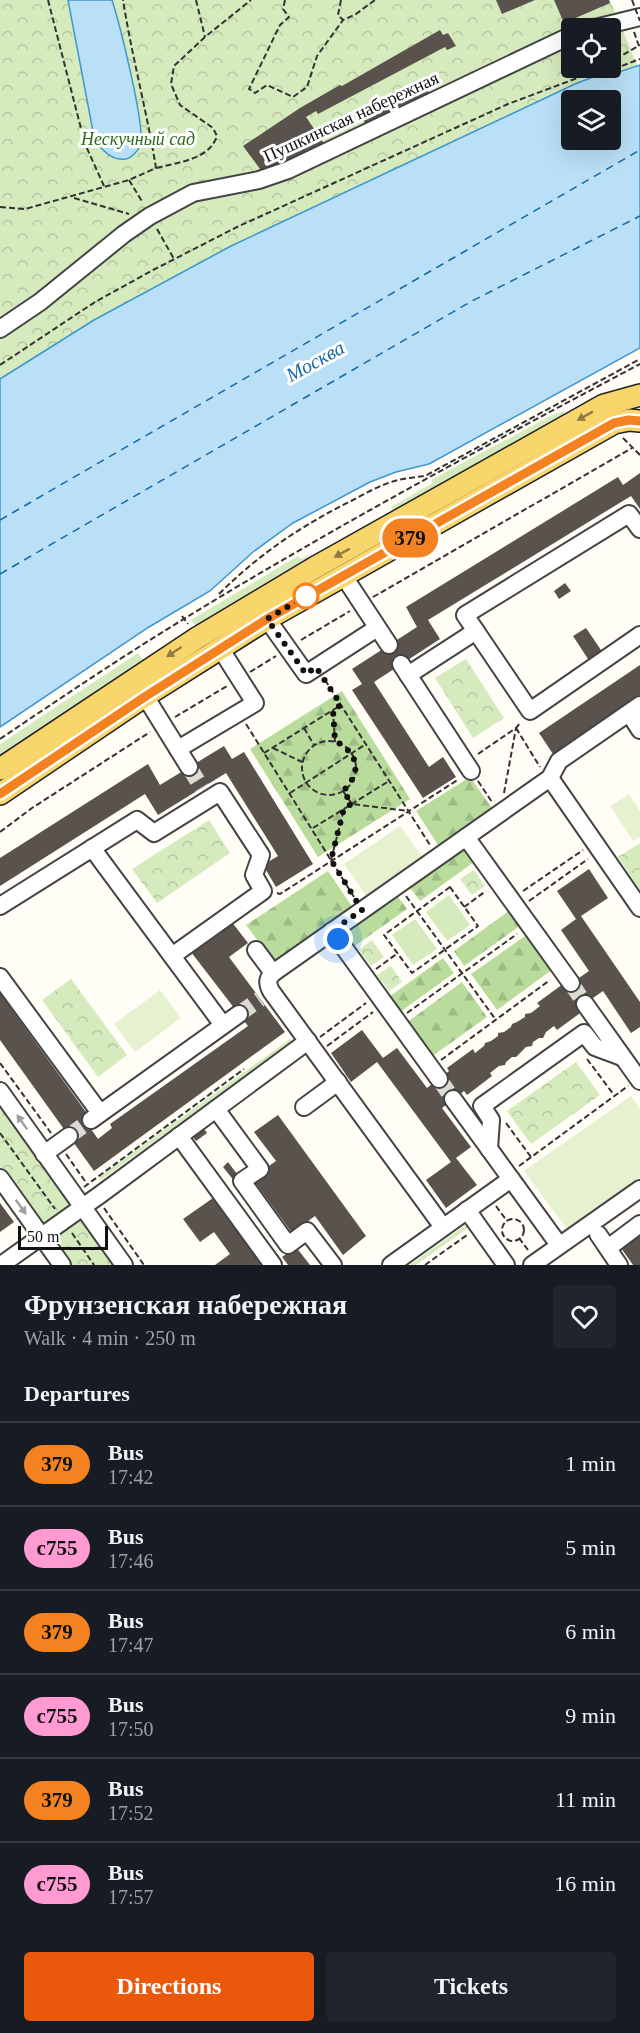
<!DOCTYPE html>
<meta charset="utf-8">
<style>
:root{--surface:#171b24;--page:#20242c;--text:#f1f3f6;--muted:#9ea1a6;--line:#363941;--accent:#ea580c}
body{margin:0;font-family:"Times New Roman",serif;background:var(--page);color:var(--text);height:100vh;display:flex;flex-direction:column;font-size:22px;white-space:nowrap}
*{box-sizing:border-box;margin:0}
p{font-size:20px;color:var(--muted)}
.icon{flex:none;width:33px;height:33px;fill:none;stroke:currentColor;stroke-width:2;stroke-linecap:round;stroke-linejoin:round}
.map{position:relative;height:1265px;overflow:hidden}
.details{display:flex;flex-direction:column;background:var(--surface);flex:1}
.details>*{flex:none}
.badge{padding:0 12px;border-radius:20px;font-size:21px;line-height:39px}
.buttons{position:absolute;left:561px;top:18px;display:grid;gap:12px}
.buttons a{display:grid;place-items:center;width:60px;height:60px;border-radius:6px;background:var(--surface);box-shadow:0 6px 24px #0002;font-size:30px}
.scale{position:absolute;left:18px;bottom:15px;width:90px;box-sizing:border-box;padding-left:6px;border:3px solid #111;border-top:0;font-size:16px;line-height:21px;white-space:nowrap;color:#111;-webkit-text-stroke:4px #fff;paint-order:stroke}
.you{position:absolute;width:30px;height:30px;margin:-15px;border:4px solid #fff;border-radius:50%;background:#1a73e8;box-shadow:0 0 0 9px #1a73e833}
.map>.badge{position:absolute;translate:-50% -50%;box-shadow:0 0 0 3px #fff}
h2{padding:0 24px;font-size:22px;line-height:54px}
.round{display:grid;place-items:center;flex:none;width:63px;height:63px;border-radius:6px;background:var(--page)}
.overview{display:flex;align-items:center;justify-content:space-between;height:102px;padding:0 24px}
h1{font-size:28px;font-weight:700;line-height:45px}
.cta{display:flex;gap:12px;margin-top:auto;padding:12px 24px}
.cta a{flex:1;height:69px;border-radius:6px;background:var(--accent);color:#fff;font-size:24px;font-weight:700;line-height:69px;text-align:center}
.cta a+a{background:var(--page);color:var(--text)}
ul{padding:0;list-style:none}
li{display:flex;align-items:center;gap:18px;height:84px;padding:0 24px;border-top:2px solid var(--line)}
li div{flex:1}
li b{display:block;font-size:22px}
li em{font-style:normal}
li .badge{min-width:66px;font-weight:700;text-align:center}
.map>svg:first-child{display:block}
.grass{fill:#d5ebbd}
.forest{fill:url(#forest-firs)}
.park{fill:url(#park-crowns);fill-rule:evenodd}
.pitch{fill:#e6f2cf}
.water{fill:#b9e0f7;stroke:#3f96cf;stroke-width:1.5;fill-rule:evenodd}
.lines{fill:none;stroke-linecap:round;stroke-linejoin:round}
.ferry{stroke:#1768a6;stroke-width:1.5;stroke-dasharray:8 6;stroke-linecap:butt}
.building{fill:#5a524d}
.minor-tunnel{stroke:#dbdad3;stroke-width:16;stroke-dasharray:16 8;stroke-linecap:butt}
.minor-casing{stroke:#444;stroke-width:20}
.major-casing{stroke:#222;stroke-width:24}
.path{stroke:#333;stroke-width:2;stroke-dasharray:6 3;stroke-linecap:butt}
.minor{stroke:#fff;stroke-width:16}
.major{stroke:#f9d66b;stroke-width:21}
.path-bridge{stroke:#333;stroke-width:2;stroke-dasharray:6 3;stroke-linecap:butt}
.oneway{fill:#917d42}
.oneway2{fill:#a0a0a0}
.line-casing{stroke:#fff;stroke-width:14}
.line{stroke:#f58220;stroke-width:9}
.walk{stroke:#111;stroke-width:6;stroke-dasharray:0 10.8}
.stop-dot{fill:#fff;stroke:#f58220;stroke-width:3}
.labels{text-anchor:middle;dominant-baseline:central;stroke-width:6;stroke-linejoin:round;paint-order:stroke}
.street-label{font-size:18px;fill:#111;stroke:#fff}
.park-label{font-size:18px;font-style:italic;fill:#2f6b1f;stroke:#fff}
.water-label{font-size:20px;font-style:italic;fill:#1768a6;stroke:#fff}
</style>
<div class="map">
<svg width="640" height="1265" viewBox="0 0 640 1265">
<defs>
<pattern id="forest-firs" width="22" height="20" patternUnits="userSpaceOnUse" patternTransform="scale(1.5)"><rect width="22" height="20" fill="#b9dc9c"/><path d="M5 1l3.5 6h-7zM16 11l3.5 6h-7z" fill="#9ebc85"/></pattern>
<pattern id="park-crowns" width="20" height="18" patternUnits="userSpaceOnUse" patternTransform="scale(1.5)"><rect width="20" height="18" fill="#d5ebbd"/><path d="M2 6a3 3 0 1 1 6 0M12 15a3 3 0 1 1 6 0" fill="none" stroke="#b6c8a1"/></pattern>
</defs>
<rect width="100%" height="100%" fill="#fffdf5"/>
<g class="grass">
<polygon points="562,412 570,413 394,512 391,507 433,483 431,480 554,414"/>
<polygon points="308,555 310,560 196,626 191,620 298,556 301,559"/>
<polygon points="138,653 143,660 0,757 0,744"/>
<polygon points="449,895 470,925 447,941 426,912"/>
<polygon points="415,919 437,949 413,965 392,935"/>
<polygon points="290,1039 292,1042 101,1180 99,1177"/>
<polygon points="470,1222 472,1225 416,1265 410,1265"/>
</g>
<g class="forest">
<polygon points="342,691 410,799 318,857 250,749"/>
<polygon points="470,777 494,811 440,848 416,811"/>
<polygon points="463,846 474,862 420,901 408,885"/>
<polygon points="328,871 353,908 274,962 246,925"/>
<polygon points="395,893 407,909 352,948 341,931"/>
<polygon points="510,910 521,925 464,966 454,951"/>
<polygon points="528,934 553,969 497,1010 471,974"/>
<polygon points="443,958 454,973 400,1012 389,997"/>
<polygon points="462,982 487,1017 431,1057 406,1023"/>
</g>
<g class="park">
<path d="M0,0h610l27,65 -21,8 -5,-2 -36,13 -344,162 -137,74 -94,59zM572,28h38v40h-38z"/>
<polygon points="466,659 504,718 473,738 435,678"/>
<polygon points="209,820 230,853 157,903 132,869"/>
<polygon points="640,843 640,890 618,857"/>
<polygon points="474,870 485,886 472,895 460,879"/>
<polygon points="372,940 384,957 371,966 359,950"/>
<polygon points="391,966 402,982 389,991 377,975"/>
<polygon points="71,979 127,1055 98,1077 42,1000"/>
<polygon points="576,1062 600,1095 531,1144 507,1111"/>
<path d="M0,1103l69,98c2,13 -15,18 -25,24l-5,-5 -39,-53z"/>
<path d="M79,1219l6,3 30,43h-45c-20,-29 -21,-27 9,-46z"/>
</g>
<g class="pitch">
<polygon points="629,794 640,811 640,837 633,841 610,806"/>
<polygon points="400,826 423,858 367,897 344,864"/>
<polygon points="160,990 181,1018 135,1052 114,1024"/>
<polygon points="631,1096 640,1109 640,1177 567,1229 524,1171"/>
</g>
<g class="water">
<path d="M68,0h44c7,22 35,131 28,146 -2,5 -9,12 -14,13 -14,2 -22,-8 -31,-17z"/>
<path d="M640,65v283l-211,116 -33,8 -26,10 -77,41 -40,29 -43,39 -61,36 -149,100v-348l94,-59 137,-74 344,-162 36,-14 5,3zM572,100h38v40h-38z"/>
</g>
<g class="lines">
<g class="ferry">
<polyline points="0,520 640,150"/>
<polyline points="0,574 472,301 640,216"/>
</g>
</g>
<g class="building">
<polygon points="496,0 535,0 502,14"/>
<polygon points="554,0 609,0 610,3 564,23"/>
<polygon points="440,30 443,35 448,33 456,46 447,50 445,47 318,114 316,111 306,117 325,145 276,168 274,165 263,173 243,146 300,108 340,85 342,86"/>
<polygon points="422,79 431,97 367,127 360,114 377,105 374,101"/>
<polygon points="640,473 640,509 631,496 428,620 440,639 374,682 429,767 443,757 456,777 423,798 352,690 362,684 352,669 417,627 406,607 618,477 623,485"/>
<polygon points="565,583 571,591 559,599 554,591"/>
<polygon points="586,628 603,653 590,662 573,636"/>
<polygon points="640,665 640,695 553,754 539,733"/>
<polygon points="224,746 232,759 244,752 313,864 276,887 263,865 278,856 226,773 158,815 145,794 0,886 0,858 148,764 160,785"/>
<polygon points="589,869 608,898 581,916 640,1002 640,1027 631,1033 603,991 580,1007 583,1011 557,1030 554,1026 546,1032 543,1038 539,1038 533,1042 532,1046 526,1047 516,1057 512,1057 506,1062 505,1065 499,1066 490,1073 492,1076 467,1095 464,1091 442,1108 471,1147 456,1158 477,1185 446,1208 426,1180 451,1162 377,1062 351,1082 331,1053 362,1030 383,1058 397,1048 427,1088 449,1071 447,1068 473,1049 475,1053 484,1046 485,1043 491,1041 498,1036 498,1033 504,1032 511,1027 512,1024 517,1022 525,1017 525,1014 531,1013 540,1006 537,1003 563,984 566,987 589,971 561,930 576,919 557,891"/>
<polygon points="231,921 248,943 229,957 285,1032 94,1171 0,1040 0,993 96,1126 91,1129 98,1139 112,1128 110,1124 248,1026 191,952"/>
<polygon points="278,1115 366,1236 343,1255 315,1216 292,1233 252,1178 276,1161 254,1132"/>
<polygon points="204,1129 207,1133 196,1141 193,1137"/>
<polygon points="228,1162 240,1178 235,1182 223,1167"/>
<polygon points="213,1198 261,1264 260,1265 215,1265 230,1254 214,1232 200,1242 183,1219"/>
<polygon points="0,1203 14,1222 0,1232"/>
<polygon points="640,1235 640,1265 633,1265 621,1248"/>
<polygon points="296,1247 310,1265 288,1265 282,1257"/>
</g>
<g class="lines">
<g class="minor-tunnel">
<polyline points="189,767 202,788"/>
<polyline points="571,983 585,1004"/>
<polyline points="239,1014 260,999"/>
<polyline points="439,1079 453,1099"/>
<polyline points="69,1136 91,1120"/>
</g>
<defs>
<g id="minor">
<polyline points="595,28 640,17"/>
<polyline points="0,329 40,302 124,234 150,216 193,193 259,180 288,170 572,35"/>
<polyline points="640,529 629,514 465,615 530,711 640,635"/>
<polyline points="343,575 389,645"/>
<polyline points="267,619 306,674 377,628"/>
<polyline points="401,664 471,771"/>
<polyline points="408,675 476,631"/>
<polyline points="145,696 189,767"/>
<polyline points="629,713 640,730"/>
<polyline points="178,749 255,703 220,648"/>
<polyline points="550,778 640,908"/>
<polyline points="466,837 571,983"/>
<polyline points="92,848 223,1025"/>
<polyline points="0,906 137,820 154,833 220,792 261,855 254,875 263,891 172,956"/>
<polyline points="332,931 439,1079"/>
<path d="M256,950l17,23c-6,6 -6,10 -2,18l172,236"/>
<polyline points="273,973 550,778 559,761 640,705"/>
<polyline points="0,977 100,1113"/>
<polyline points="585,1004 640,1081"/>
<polyline points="0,1091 124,1265"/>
<polyline points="453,1099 559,1245"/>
<polyline points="304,1107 338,1082"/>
<polyline points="216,1109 260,1169 242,1181 288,1245 307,1231 333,1265"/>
<polyline points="91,1120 239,1014"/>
<polyline points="179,1136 273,1265"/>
<polyline points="489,1149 491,1120 482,1106 584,1033 595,1047 622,1057"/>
<polyline points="44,1154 69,1136"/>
<polyline points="0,1178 62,1265"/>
<polyline points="467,1210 506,1265"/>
<polyline points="598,1234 619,1265"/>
<polyline points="608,1248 640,1224"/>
<polyline points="1,1265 101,1194 308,1041"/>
<polyline points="391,1265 511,1179"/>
<polyline points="532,1265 640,1189"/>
</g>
<g id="major">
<polyline points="0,769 197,638 314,568 604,405 640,395"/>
<polyline points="0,794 145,696 267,619 614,423 629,420 640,421"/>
</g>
</defs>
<use href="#minor" class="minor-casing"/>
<use href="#major" class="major-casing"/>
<g class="path">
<polyline points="48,0 85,144 104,186"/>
<polyline points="196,0 205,37"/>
<polyline points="285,0 283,9 289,17 280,25 249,89 255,93 267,85 293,97 307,87 317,56 343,20"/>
<polyline points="341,0 338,15 343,20 356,14 375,0"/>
<polyline points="634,32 639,46"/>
<polyline points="614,64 619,67 640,59"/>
<polyline points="610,65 614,64 616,59 640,45"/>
<path d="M157,168c21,-6 52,-8 60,-32l-4,-8 -33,-23 -9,-21 3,-18 31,-29 46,-37"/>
<polyline points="129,180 143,203"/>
<polyline points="74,198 129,214"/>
<path d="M0,207l25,2 104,-29 27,-12c-9,-56 -24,-111 -33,-168"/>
<polyline points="157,229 174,259"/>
<polyline points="0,365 95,302 153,270 237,227 508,104 604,68"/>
<polyline points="623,438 640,455"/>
<path d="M219,594c40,-40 82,-68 132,-93 15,-8 31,-17 47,-21 9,-2 18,-3 27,-4l215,-117"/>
<polyline points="373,597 632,448"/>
<polyline points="182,616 188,624"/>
<polyline points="301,640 350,611"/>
<polyline points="250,672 276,656"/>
<polyline points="325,680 430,845"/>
<polyline points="333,710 335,742"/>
<polyline points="175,717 227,686"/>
<polyline points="246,724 354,897"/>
<polyline points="304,728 314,745"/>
<polyline points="516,728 540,767"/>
<path d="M0,739c62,-42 123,-83 187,-122 147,-90 300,-172 453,-253"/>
<circle cx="329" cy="768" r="27"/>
<polyline points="273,748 302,762"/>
<polyline points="264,753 341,705"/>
<polyline points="478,754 516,728 521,722"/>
<polyline points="478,781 492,802"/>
<polyline points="343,791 352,804 408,811"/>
<polyline points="290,793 366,744"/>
<polyline points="504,793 516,728"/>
<polyline points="313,828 389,781"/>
<polyline points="0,832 32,808 150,732"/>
<polyline points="331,860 344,809"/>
<polygon points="450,887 478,926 412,973 384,935"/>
<polyline points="523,891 583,850"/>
<polyline points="277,893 280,894 459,779"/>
<polyline points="406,896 496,1020"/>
<polyline points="529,901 588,859"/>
<polyline points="464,907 486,891"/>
<polyline points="376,969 398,953"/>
<polyline points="407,1013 517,934"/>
<polyline points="320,1037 366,1003"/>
<polyline points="327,1046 373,1012"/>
<polyline points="587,1059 614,1095"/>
<polyline points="441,1060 550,980"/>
<polyline points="0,1063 51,1133"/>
<polyline points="506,1123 531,1157"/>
<polyline points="0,1133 55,1209"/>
<polyline points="66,1154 87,1184"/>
<polyline points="519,1166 628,1086"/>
<polyline points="84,1187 244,1069"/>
<polyline points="496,1206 507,1221"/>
<polyline points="104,1208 144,1265"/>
<circle cx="513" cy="1230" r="11"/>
<polyline points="72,1233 94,1265"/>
<polyline points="519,1238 528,1250"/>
<polyline points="425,1265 467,1235"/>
</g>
<use href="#minor" class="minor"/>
<use href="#major" class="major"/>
<polyline class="path-bridge" points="632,0 640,21"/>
</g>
<defs><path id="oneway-solid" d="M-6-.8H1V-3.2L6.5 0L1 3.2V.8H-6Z" transform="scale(1.5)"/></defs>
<g class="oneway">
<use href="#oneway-solid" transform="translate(585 416) rotate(151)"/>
<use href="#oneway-solid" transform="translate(342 553) rotate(151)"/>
<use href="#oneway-solid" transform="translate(174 652) rotate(147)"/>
</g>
<g class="oneway2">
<use href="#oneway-solid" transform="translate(22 1122) rotate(-125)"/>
<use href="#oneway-solid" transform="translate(21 1207) rotate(54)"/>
</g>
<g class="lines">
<defs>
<polyline id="line" points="0,794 146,696 267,619 614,423 629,420 640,421"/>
</defs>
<use href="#line" class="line-casing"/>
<use href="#line" class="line"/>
<path class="walk" d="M306,596l-39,23 39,55 10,-7 25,38 -8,5 2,31c23,12 28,31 8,50l9,13 -8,4 -13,52 31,50 -30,21 6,8"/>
</g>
<circle class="stop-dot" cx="306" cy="596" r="12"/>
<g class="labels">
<g class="street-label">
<text transform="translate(351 117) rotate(-25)">Пушкинская набережная</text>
</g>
<g class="park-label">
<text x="138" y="139">Нескучный сад</text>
</g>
<g class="water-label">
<text transform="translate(315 361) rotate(-29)">Москва</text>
</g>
</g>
</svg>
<div class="buttons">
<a><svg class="icon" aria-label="locate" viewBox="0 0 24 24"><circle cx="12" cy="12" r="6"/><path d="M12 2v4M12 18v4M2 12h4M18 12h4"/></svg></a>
<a><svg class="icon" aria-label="layers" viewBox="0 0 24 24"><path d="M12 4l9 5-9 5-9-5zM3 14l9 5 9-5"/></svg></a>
</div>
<div class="scale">50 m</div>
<div class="you" style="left:338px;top:939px"></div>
<b class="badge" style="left:410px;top:538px;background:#f58220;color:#111">379</b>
</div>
<section class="details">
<div class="overview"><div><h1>Фрунзенская набережная</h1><p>Walk · 4 min · 250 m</p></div><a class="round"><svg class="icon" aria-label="heart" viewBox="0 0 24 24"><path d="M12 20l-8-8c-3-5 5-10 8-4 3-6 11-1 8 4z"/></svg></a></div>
<h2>Departures</h2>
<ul>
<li><span class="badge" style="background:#f58220;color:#111">379</span><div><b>Bus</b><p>17:42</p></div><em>1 min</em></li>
<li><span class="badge" style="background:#ff9ad2;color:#111">с755</span><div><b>Bus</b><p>17:46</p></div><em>5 min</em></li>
<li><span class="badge" style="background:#f58220;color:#111">379</span><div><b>Bus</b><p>17:47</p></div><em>6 min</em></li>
<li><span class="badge" style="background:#ff9ad2;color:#111">с755</span><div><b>Bus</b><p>17:50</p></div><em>9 min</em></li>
<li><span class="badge" style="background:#f58220;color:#111">379</span><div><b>Bus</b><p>17:52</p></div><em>11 min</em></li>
<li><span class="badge" style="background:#ff9ad2;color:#111">с755</span><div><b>Bus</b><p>17:57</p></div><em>16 min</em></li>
</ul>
<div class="cta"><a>Directions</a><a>Tickets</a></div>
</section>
